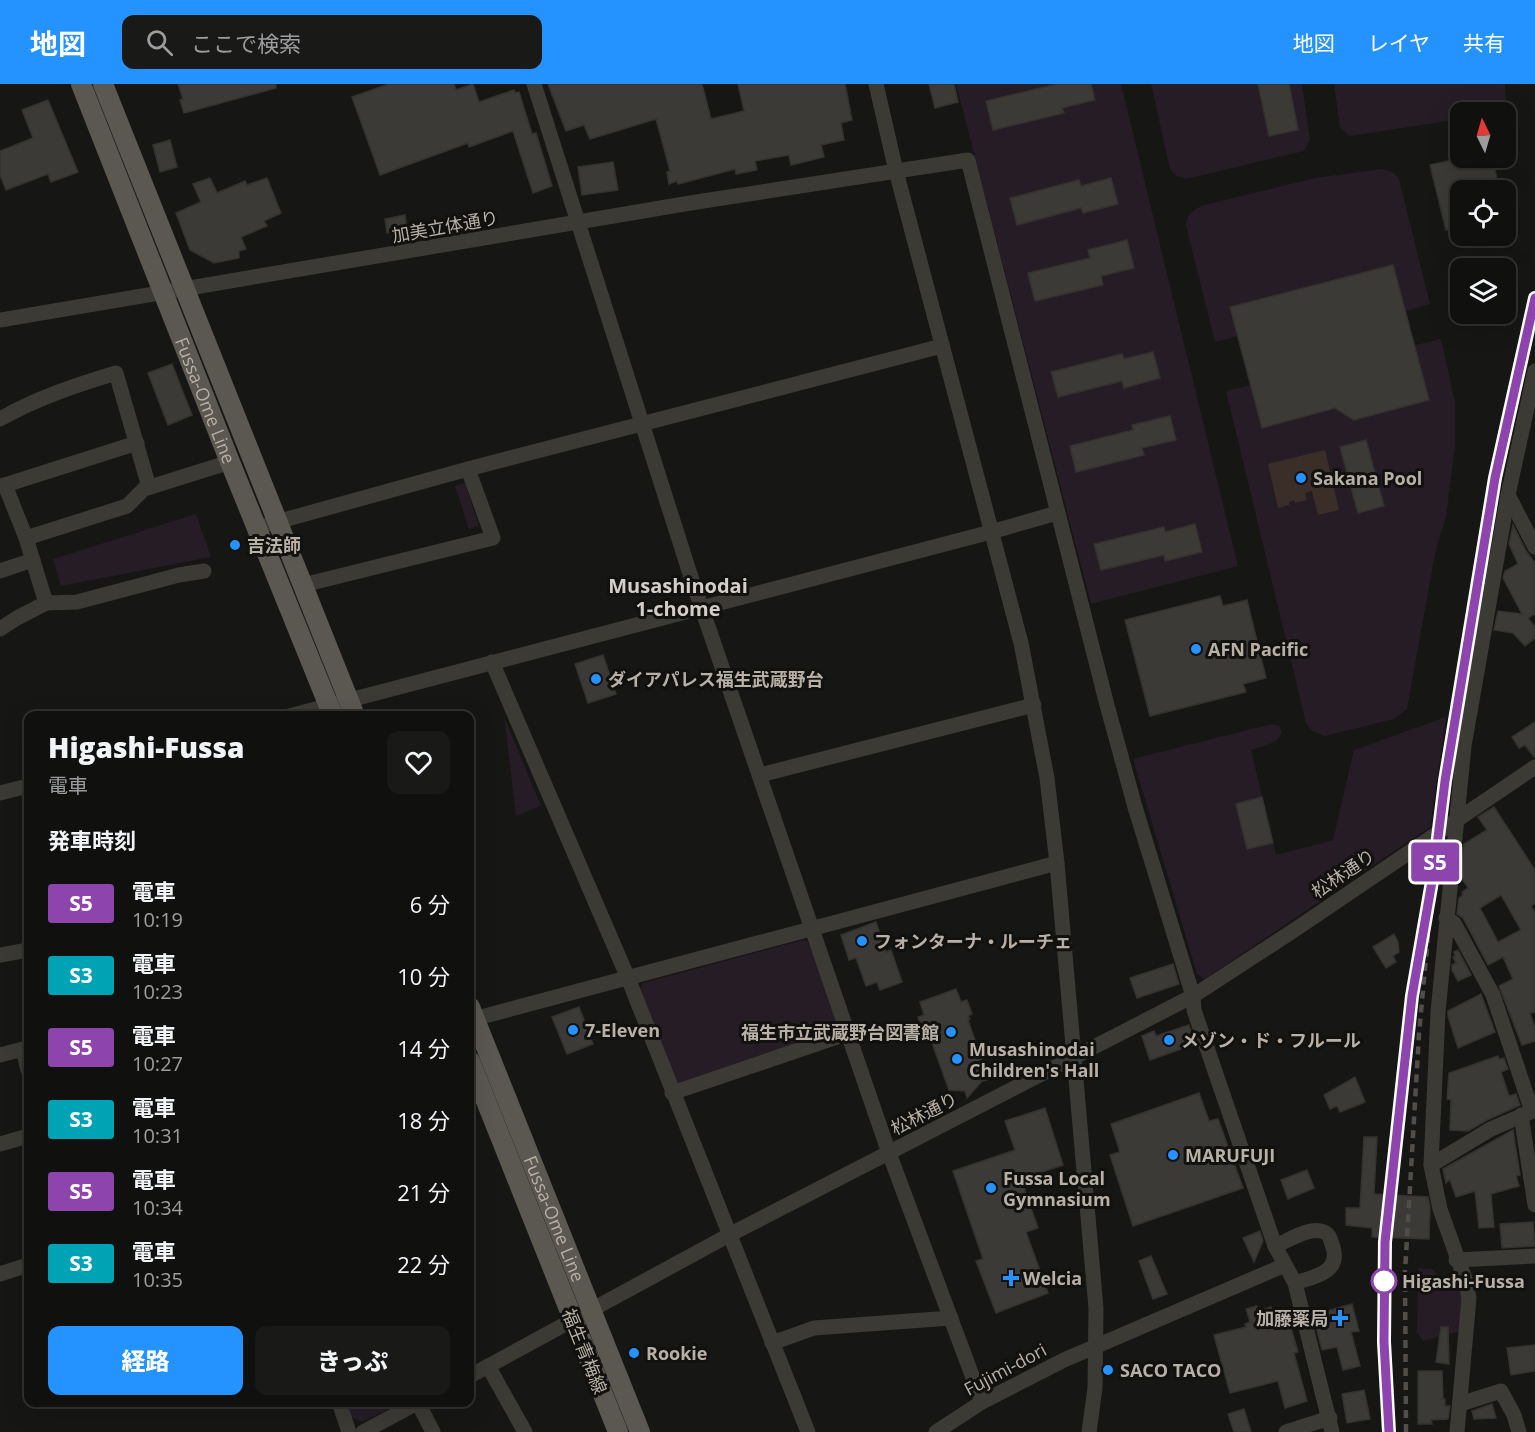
<!DOCTYPE html>
<html lang="ja">
<meta charset="utf-8">
<style>
:root{--surface:#10100f;--page:#191918;--text:#f1f3f6;--muted:#9c9d9e;--line:#30302f;--accent:#2493ff}
body{margin:0;font-family:"Open Sans","Noto Sans JP",sans-serif;background:var(--page);color:var(--text);height:100vh;display:flex;flex-direction:column;font-size:22px;white-space:nowrap}
*{box-sizing:border-box;margin:0}
p{font-size:20px;color:var(--muted)}
.icon{flex:none;width:33px;height:33px;fill:none;stroke:currentColor;stroke-width:2;stroke-linecap:round;stroke-linejoin:round}
.map{position:relative;flex:1;overflow:hidden}
.sheet{position:absolute;left:24px;top:627px;width:450px;height:696px;display:flex;flex-direction:column;background:var(--surface);border-radius:12px;box-shadow:0 6px 24px #0002,0 0 0 2px var(--line)}
.sheet>*{flex:none}
.badge{padding:0 12px;border-radius:4px;font-size:21px;line-height:39px}
.needle{width:39px;rotate:355deg}
.fabs{position:absolute;left:1450px;top:18px;display:grid;gap:12px}
.fabs a{display:grid;place-items:center;width:66px;height:66px;border-radius:12px;background:var(--surface);box-shadow:0 6px 24px #0002,0 0 0 2px var(--line);font-size:30px}
.map>.badge{position:absolute;translate:-50% -50%;box-shadow:0 0 0 3px #fff}
h2{padding:0 24px;font-size:22px;line-height:54px}
.round{display:grid;place-items:center;flex:none;width:63px;height:63px;border-radius:12px;background:var(--page)}
.summary{display:flex;align-items:center;justify-content:space-between;height:102px;padding:0 24px}
h1{font-size:28px;font-weight:800;line-height:45px}
.primary-button{display:flex;gap:12px;margin-top:auto;padding:12px 24px}
.primary-button a{flex:1;height:69px;border-radius:12px;background:var(--accent);color:#fff;font-size:24px;font-weight:800;line-height:69px;text-align:center}
.primary-button a+a{background:var(--page);color:var(--text)}
ul{padding:0;list-style:none}
li{display:flex;align-items:center;gap:18px;height:72px;padding:0 24px}
li div{flex:1}
li b{display:block;font-size:22px}
li em{font-style:normal}
li .badge{min-width:66px;font-weight:700;text-align:center}
header{display:flex;align-items:center;gap:36px;box-sizing:border-box;height:84px;padding:0 30px;background:var(--accent);color:#fff}
header strong{font-size:28px}
nav{display:flex;gap:33px;margin-inline-start:auto;font-size:21px}
.search{width:420px;height:54px;background:var(--page);display:flex;align-items:center;gap:15px;box-sizing:border-box;padding:0 21px;border-radius:12px;color:var(--muted);font-size:22px}
.map>svg:first-child{display:block}
.green{fill:#251c25}
.water{fill:#3b2e29}
.building{fill:#3c3a36;stroke:#33322e;stroke-width:1.5;fill-rule:evenodd}
.lines{fill:none;stroke-linecap:round;stroke-linejoin:round}
.minor{stroke:#3c3a35;stroke-width:15}
.major{stroke:#5b5751;stroke-width:20}
.rail{stroke:#514d48;stroke-width:4.5;stroke-dasharray:8 6;stroke-linecap:butt}
.line-casing{stroke:#fff;stroke-width:14}
.line{stroke:#8e44ad;stroke-width:9}
.poi-dot{fill:#2493ff;stroke:#11110f;stroke-width:2}
.stop-dot{fill:#fff;stroke:#8e44ad;stroke-width:3}
.labels{text-anchor:middle;dominant-baseline:central;stroke-width:6;stroke-linejoin:round;paint-order:stroke}
.street-label{font-size:18px;fill:#b8afa5;stroke:#11110f}
.poi-label{font-size:18px;font-weight:bold;fill:#b8afa5;stroke:#11110f;text-anchor:start}
.stop-label{font-size:18px;font-weight:bold;fill:#b8afa5;stroke:#11110f;text-anchor:start}
.neighbourhood-label{font-size:20px;font-weight:bold;fill:#d4cec6;stroke:#11110f}
</style>
<header>
<strong>地図</strong>
<div class="search"><svg class="icon" aria-label="search" viewBox="0 0 24 24"><circle cx="10" cy="10" r="6"/><path d="M15 15l6 6"/></svg>ここで検索</div>
<nav><a>地図</a><a>レイヤ</a><a>共有</a></nav>
</header>
<div class="map">
<svg width="1535" height="1348" viewBox="0 0 1535 1348">
<rect width="100%" height="100%" fill="#161614"/>
<g class="green">
<polygon points="956,0 1121,0 1238,482 1091,520"/>
<polygon points="1151,0 1302,0 1310,56 1304,67 1186,95 1176,92 1170,85"/>
<polygon points="1334,0 1505,0 1506,19 1496,28 1461,28 1461,35 1350,52 1340,44"/>
<path d="M1382,85l11,3 6,7 31,125 -19,6 -176,27 -20,5 -29,-116c1,-11 5,-14 15,-20l114,-28z"/>
<polygon points="1441,255 1455,318 1455,362 1446,433 1436,465 1407,625 1394,635 1325,652 1312,647 1306,639 1226,307"/>
<polygon points="465,399 479,442 469,445 455,402"/>
<polygon points="196,430 211,473 61,502 53,475"/>
<polygon points="504,632 541,722 516,732"/>
<path d="M1446,633l-16,110 -225,152 -8,-5 -64,-215 139,-35 8,2 2,7c-6,12 -19,13 -31,17l25,105 57,-15 21,-90z"/>
<polygon points="803,856 808,858 840,942 837,948 681,1001 675,999 640,906 643,899"/>
<path d="M1418,1184l14,1c5,7 12,9 20,13 17,8 9,35 8,49l-37,10 -6,-9z"/>
<polygon points="344,1319 400,1319 362,1338 349,1332"/>
</g>
<polygon class="water" points="1325,366 1339,426 1318,431 1312,407 1305,409 1307,416 1295,419 1294,416 1289,418 1289,421 1278,424 1268,380"/>
<g class="building">
<polygon points="178,0 276,0 276,4 184,29 180,16 183,15"/>
<polygon points="389,0 454,0 456,6 473,0 479,18 514,6 515,9 519,8 532,50 536,49 552,102 533,109 513,47 469,63 468,59 380,91 352,13"/>
<polygon points="548,0 702,0 711,35 744,27 738,0 845,0 852,36 841,39 844,56 821,61 824,73 791,81 789,71 755,77 757,86 736,90 735,85 678,100 677,97 669,100 667,88 670,87 656,35 590,55 584,41 566,47"/>
<polygon points="929,0 954,0 958,18 935,24"/>
<polygon points="1057,0 1091,0 1095,16 1062,24 1064,29 993,46 986,17"/>
<polygon points="1258,0 1289,0 1298,46 1269,52"/>
<polygon points="48,16 78,88 51,98 48,90 6,106 0,91 0,67 33,54 22,26"/>
<polygon points="170,56 177,83 160,88 153,61"/>
<polygon points="1461,74 1492,74 1500,106 1461,106 1461,142 1446,146 1430,81"/>
<polygon points="613,78 618,106 582,111 578,83"/>
<polygon points="210,94 217,109 245,97 247,101 267,94 281,129 264,137 267,142 241,153 246,165 239,167 239,174 214,179 190,166 176,129 201,118 193,100"/>
<polygon points="1111,94 1118,120 1083,129 1081,124 1017,141 1010,114 1079,96 1081,102"/>
<polygon points="405,131 407,146 387,149 385,135"/>
<polygon points="1127,156 1134,184 1101,192 1103,201 1035,217 1028,189 1090,174 1088,166"/>
<polygon points="1393,181 1429,316 1354,336 1335,324 1262,344 1230,223"/>
<polygon points="1153,268 1160,294 1124,304 1122,297 1058,313 1051,288 1122,270 1124,275"/>
<polygon points="172,280 192,331 168,341 148,289"/>
<polygon points="1170,332 1176,356 1142,364 1144,371 1076,388 1070,362 1133,346 1132,341"/>
<polygon points="1366,356 1384,422 1358,429 1340,363"/>
<polygon points="1195,440 1202,468 1165,477 1164,471 1101,486 1094,460 1164,443 1165,448"/>
<polygon points="1513,441 1526,467 1535,479 1535,530 1528,534 1535,543 1535,554 1525,562 1513,549 1494,546 1498,527 1522,530 1503,494 1505,487 1518,480 1509,460"/>
<polygon points="1220,512 1223,522 1247,516 1266,594 1243,600 1246,608 1150,632 1125,536"/>
<polygon points="603,571 616,610 588,619 575,580"/>
<polygon points="1535,638 1535,673 1534,673 1525,661 1519,664 1512,653"/>
<polygon points="1262,713 1273,759 1247,765 1236,720"/>
<path d="M1494,723l41,63v33l-4,3 4,7v99l-5,1 5,15v13l-13,4 -23,-59 14,-7 -10,-22 -15,8 -25,-47 -6,-4 2,-16 4,-3 -1,-3 6,-4 -7,-11 3,-33 23,-14 -9,-13zM1501,811l20,35 -23,12 -18,-34z"/>
<polygon points="876,838 886,868 891,866 902,898 880,906 877,898 866,902 856,874 849,876 841,851"/>
<polygon points="1394,850 1398,858 1399,868 1393,872 1396,878 1386,884 1373,863"/>
<polygon points="1458,866 1471,891 1458,897 1452,886 1452,881 1456,879 1453,873 1455,872 1454,868"/>
<polygon points="1173,880 1179,900 1137,914 1130,894"/>
<polygon points="956,905 961,918 967,916 972,930 968,932 970,935 968,936 986,988 987,996 982,997 967,1014 965,1007 949,1006 931,956 926,957 918,933 924,931 920,918"/>
<polygon points="1481,910 1495,948 1458,964 1448,932 1448,927"/>
<polygon points="579,923 593,960 567,970 552,933"/>
<polygon points="1189,941 1195,960 1150,976 1142,952 1154,947 1156,952"/>
<polygon points="1498,972 1499,975 1504,974 1508,985 1501,988 1509,1012 1516,1010 1520,1021 1487,1036 1468,1047 1450,1046 1451,1016 1447,1015 1449,989"/>
<polygon points="1355,993 1365,1018 1340,1028 1337,1022 1330,1025 1324,1011"/>
<polygon points="1199,1009 1209,1037 1218,1035 1243,1104 1133,1142 1110,1071 1120,1068 1111,1040"/>
<polygon points="1045,1024 1063,1081 1021,1095 1038,1144 1026,1148 1048,1209 996,1229 976,1177 983,1175 953,1087 1015,1066 1005,1037"/>
<polygon points="1513,1046 1520,1091 1516,1092 1519,1102 1491,1110 1494,1143 1479,1144 1475,1107 1456,1113 1450,1096 1446,1099 1443,1085"/>
<polygon points="1364,1053 1377,1053 1374,1110 1428,1113 1430,1123 1429,1155 1372,1153 1372,1144 1346,1141 1346,1124 1360,1124"/>
<polygon points="1307,1086 1314,1104 1288,1115 1281,1096"/>
<polygon points="1533,1138 1535,1162 1502,1164 1500,1140"/>
<polygon points="1260,1147 1263,1157 1254,1178 1243,1154"/>
<polygon points="1151,1172 1167,1210 1153,1215 1139,1177"/>
<polygon points="1352,1220 1359,1247 1351,1248 1360,1282 1343,1286 1337,1263 1322,1266 1313,1231"/>
<polygon points="1257,1222 1259,1227 1271,1223 1274,1231 1286,1227 1298,1268 1294,1269 1307,1317 1285,1324 1278,1297 1230,1309 1214,1251 1246,1243 1245,1240 1250,1238 1246,1225"/>
<polygon points="1441,1243 1448,1243 1449,1280 1436,1278"/>
<polygon points="1535,1261 1535,1287 1511,1291 1507,1264"/>
<polygon points="1418,1287 1442,1287 1443,1315 1445,1315 1445,1322 1450,1322 1448,1335 1431,1336 1432,1340 1418,1340"/>
<polygon points="1364,1306 1370,1335 1347,1339 1342,1310"/>
<polygon points="1492,1320 1496,1334 1474,1335 1472,1327"/>
<polygon points="1244,1325 1251,1348 1234,1348 1228,1330"/>
</g>
<g class="lines">
<g class="minor">
<polyline points="534,0 690,490 889,1069 982,1318"/>
<polyline points="876,0 896,87 1021,559 1047,694 1057,779 1096,1224 1095,1304 1089,1348"/>
<polyline points="0,236 690,119 968,76 1107,621 1135,723 1193,912 1194,926 1275,1162 1295,1199 1332,1348"/>
<polyline points="1535,287 1508,411 1535,463"/>
<path d="M0,335c37,-21 76,-34 116,-46l33,114"/>
<polyline points="5,401 137,359"/>
<polyline points="0,402 5,401 26,454 46,519"/>
<polyline points="1508,411 1464,662 1438,928 1431,1081 1491,1045 1535,1026"/>
<polyline points="269,440 468,385 942,262"/>
<polyline points="26,454 127,422 144,405 230,378"/>
<polyline points="0,487 33,476"/>
<polyline points="303,501 493,454 468,385"/>
<polyline points="0,545 17,534 46,519 77,518 179,491 204,487"/>
<polyline points="492,578 628,894 808,1348"/>
<polyline points="289,632 991,448 1057,429"/>
<polyline points="760,691 1034,621"/>
<polyline points="0,709 28,702"/>
<polyline points="1446,834 1454,839 1493,911 1532,1027"/>
<polyline points="0,871 28,866"/>
<polyline points="470,936 1057,779"/>
<polyline points="0,971 23,965 28,986"/>
<polyline points="672,1009 849,949"/>
<polyline points="1521,1031 1535,1121"/>
<polyline points="0,1060 28,1052"/>
<polyline points="1431,1081 1440,1125 1466,1198 1469,1214 1457,1348"/>
<path d="M1275,1162c13,-5 34,-20 49,-14 6,2 7,10 9,15 8,26 -20,30 -38,36"/>
<polyline points="1456,1176 1535,1172"/>
<polyline points="0,1190 28,1181"/>
<polyline points="772,1259 814,1244 951,1234"/>
<polyline points="488,1282 525,1348"/>
<polyline points="470,1292 729,1151 1193,912 1293,847 1535,683"/>
<polyline points="339,1318 349,1348"/>
<polyline points="418,1319 433,1348"/>
<polyline points="1460,1320 1501,1307 1514,1331 1519,1348"/>
<polyline points="363,1348 419,1318"/>
<polyline points="936,1348 982,1318 1064,1276 1285,1181"/>
<polyline points="1286,1348 1330,1334"/>
</g>
<g class="major">
<path id="s1" d="M81,0l149,378 103,254"/>
<polyline points="103,0 355,632"/>
<path id="s2" d="M470,923l170,425"/>
<polyline points="470,977 618,1348"/>
</g>
<g class="rail">
<polyline points="1389,1348 1384,1258 1385,1158 1396,1053 1417,885"/>
<polyline points="1406,1348 1405,1188 1419,950 1434,786 1445,697 1495,394 1535,214"/>
</g>
</g>
<g class="lines">
<defs>
<polyline id="line" points="1389,1348 1384,1258 1385,1158 1412,912 1434,786 1445,697 1495,394 1535,214"/>
</defs>
<use href="#line" class="line-casing"/>
<use href="#line" class="line"/>
</g>
<g class="poi-dot">
<circle cx="1301" cy="394" r="6"/>
<circle cx="235" cy="461" r="6"/>
<circle cx="1196" cy="565" r="6"/>
<circle cx="596" cy="595" r="6"/>
<circle cx="862" cy="857" r="6"/>
<circle cx="573" cy="946" r="6"/>
<circle cx="951" cy="948" r="6"/>
<circle cx="1169" cy="956" r="6"/>
<circle cx="957" cy="975" r="6"/>
<circle cx="1173" cy="1071" r="6"/>
<circle cx="991" cy="1104" r="6"/>
<path d="M1008 1185h6v6h6v6h-6v6h-6v-6h-6v-6h6z"/>
<path d="M1337 1225h6v6h6v6h-6v6h-6v-6h-6v-6h6z"/>
<circle cx="634" cy="1269" r="6"/>
<circle cx="1108" cy="1286" r="6"/>
</g>
<circle class="stop-dot" cx="1384" cy="1197" r="12"/>
<g class="labels">
<g class="street-label">
<text transform="translate(445 142) rotate(-10)">加美立体通り</text>
<text stroke="none"><textPath href="#s1" startOffset="340">Fussa-Ome Line</textPath></text>
<text transform="translate(1343 789) rotate(-34)">松林通り</text>
<text transform="translate(924 1029) rotate(-27)">松林通り</text>
<text stroke="none"><textPath href="#s2" startOffset="228">Fussa-Ome Line</textPath></text>
<text transform="translate(585 1267) rotate(68)">福生青梅線</text>
<text transform="translate(1005 1285) rotate(-28)">Fujimi-dori</text>
</g>
<g class="poi-label">
<text x="1313" y="394">Sakana Pool</text>
<text x="247" y="461">吉法師</text>
<text x="1208" y="565">AFN Pacific</text>
<text x="608" y="595">ダイアパレス福生武蔵野台</text>
<text x="874" y="857">フォンターナ・ルーチェ</text>
<text x="585" y="946">7-Eleven</text>
<text x="939" y="948" text-anchor="end">福生市立武蔵野台図書館</text>
<text x="1181" y="956">メゾン・ド・フルール</text>
<text x="969" y="965">Musashinodai<tspan x="969" dy="21">Children's Hall</tspan></text>
<text x="1185" y="1071">MARUFUJI</text>
<text x="1003" y="1094">Fussa Local<tspan x="1003" dy="21">Gymnasium</tspan></text>
<text x="1023" y="1194">Welcia</text>
<text x="1328" y="1234" text-anchor="end">加藤薬局</text>
<text x="646" y="1269">Rookie</text>
<text x="1120" y="1286">SACO TACO</text>
</g>
<g class="stop-label">
<text x="1402" y="1197">Higashi-Fussa</text>
</g>
<g class="neighbourhood-label">
<text x="678" y="501">Musashinodai<tspan x="678" dy="23">1-chome</tspan></text>
</g>
</g>
</svg>
<div class="fabs">
<a><svg class="needle" viewBox="-14 -14 28 28"><path d="M0-13l5 13h-10z" fill="#e53935"/><path d="M0 13l5-13h-10z" fill="#9c9d9e"/></svg></a>
<a><svg class="icon" aria-label="locate" viewBox="0 0 24 24"><circle cx="12" cy="12" r="6"/><path d="M12 2v4M12 18v4M2 12h4M18 12h4"/></svg></a>
<a><svg class="icon" aria-label="layers" viewBox="0 0 24 24"><path d="M12 4l9 5-9 5-9-5zM3 14l9 5 9-5"/></svg></a>
</div>
<b class="badge" style="left:1435px;top:778px;background:#8e44ad;color:#fff">S5</b>
<section class="sheet">
<div class="summary"><div><h1>Higashi-Fussa</h1><p>電車</p></div><a class="round"><svg class="icon" aria-label="heart" viewBox="0 0 24 24"><path d="M12 20l-8-8c-3-5 5-10 8-4 3-6 11-1 8 4z"/></svg></a></div>
<h2>発車時刻</h2>
<ul>
<li><span class="badge" style="background:#8e44ad;color:#fff">S5</span><div><b>電車</b><p>10:19</p></div><em>6 分</em></li>
<li><span class="badge" style="background:#00a3b4;color:#fff">S3</span><div><b>電車</b><p>10:23</p></div><em>10 分</em></li>
<li><span class="badge" style="background:#8e44ad;color:#fff">S5</span><div><b>電車</b><p>10:27</p></div><em>14 分</em></li>
<li><span class="badge" style="background:#00a3b4;color:#fff">S3</span><div><b>電車</b><p>10:31</p></div><em>18 分</em></li>
<li><span class="badge" style="background:#8e44ad;color:#fff">S5</span><div><b>電車</b><p>10:34</p></div><em>21 分</em></li>
<li><span class="badge" style="background:#00a3b4;color:#fff">S3</span><div><b>電車</b><p>10:35</p></div><em>22 分</em></li>
</ul>
<div class="primary-button"><a>経路</a><a>きっぷ</a></div>
</section>
</div>
